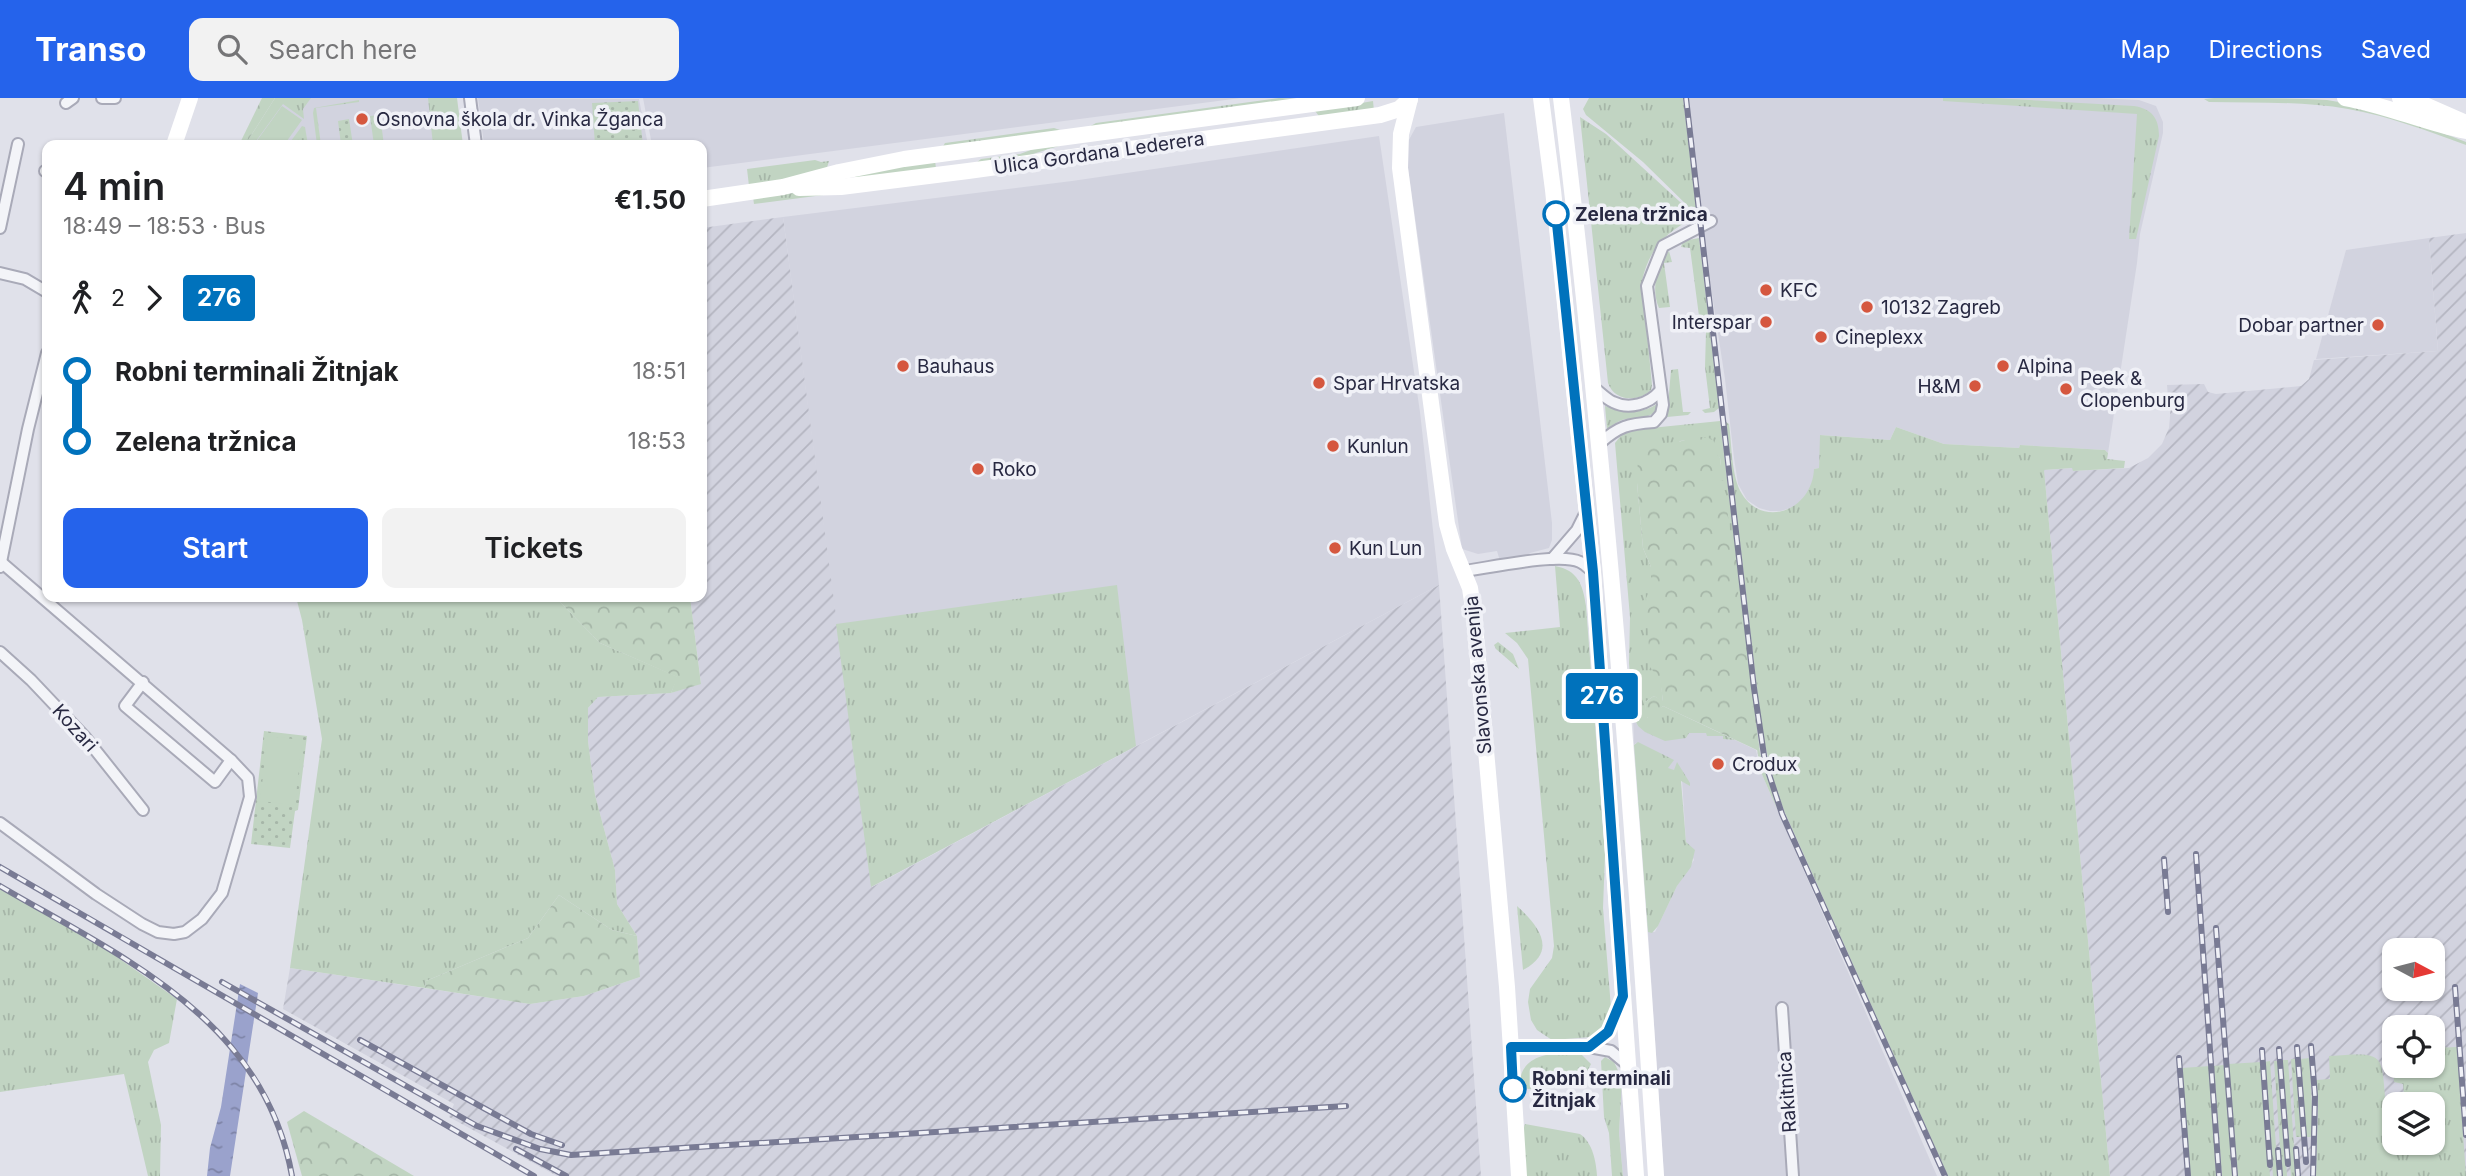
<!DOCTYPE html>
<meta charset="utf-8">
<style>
:root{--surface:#fff;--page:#f2f2f2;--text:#202124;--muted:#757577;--accent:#2563eb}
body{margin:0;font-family:Inter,sans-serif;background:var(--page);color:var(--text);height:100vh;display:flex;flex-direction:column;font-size:26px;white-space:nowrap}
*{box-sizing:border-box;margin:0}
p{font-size:23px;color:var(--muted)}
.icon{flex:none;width:38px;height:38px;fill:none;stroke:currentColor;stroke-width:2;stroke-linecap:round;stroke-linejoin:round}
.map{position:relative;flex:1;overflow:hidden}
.panel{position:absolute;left:42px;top:42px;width:665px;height:462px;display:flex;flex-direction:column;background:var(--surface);border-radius:14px;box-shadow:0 2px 5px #0004}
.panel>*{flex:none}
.badge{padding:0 14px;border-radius:5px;font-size:24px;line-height:46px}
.needle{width:46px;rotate:97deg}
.tools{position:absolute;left:2382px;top:840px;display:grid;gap:14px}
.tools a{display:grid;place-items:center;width:63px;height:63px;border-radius:14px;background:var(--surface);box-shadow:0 2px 5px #0004;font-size:35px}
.map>.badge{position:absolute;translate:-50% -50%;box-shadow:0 0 0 4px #fff}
.legs{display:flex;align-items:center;gap:10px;height:77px;padding:0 21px;font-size:23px}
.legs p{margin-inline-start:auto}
.head{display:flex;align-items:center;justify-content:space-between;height:119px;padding:0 21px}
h1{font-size:38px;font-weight:600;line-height:52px}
.primary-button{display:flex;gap:14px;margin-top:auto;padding:14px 21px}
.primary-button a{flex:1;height:80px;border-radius:14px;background:var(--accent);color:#fff;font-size:28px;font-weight:600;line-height:80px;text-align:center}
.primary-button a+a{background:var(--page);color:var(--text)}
ul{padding:0 21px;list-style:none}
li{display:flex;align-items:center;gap:24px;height:70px;font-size:26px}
li i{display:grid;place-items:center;width:10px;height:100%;margin:0 9px;background:currentColor}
li i::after{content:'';width:18px;height:18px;margin:-9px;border:5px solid;border-radius:50%;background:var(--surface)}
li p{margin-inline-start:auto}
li:first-child i{background:linear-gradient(#0000 50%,currentColor 0)}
li:last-child i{background:linear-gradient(currentColor 50%,#0000 0)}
header{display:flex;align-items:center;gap:42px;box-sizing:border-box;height:98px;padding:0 35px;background:var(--accent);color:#fff}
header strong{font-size:33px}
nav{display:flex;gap:38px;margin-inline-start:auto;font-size:24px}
.search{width:490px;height:63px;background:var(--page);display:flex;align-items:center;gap:18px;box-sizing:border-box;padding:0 24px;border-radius:14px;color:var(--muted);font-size:26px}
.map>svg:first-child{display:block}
.built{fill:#d2d3df}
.industrial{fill:url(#industrial-furrows);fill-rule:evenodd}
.grass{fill:url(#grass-tufts)}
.forest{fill:url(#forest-crowns)}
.park{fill:url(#park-dots)}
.garden{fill:#c1d4c2}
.water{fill:url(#water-ripples)}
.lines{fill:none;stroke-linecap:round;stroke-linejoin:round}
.street-casing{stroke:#a9aab8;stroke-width:14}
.street{stroke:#f3f4f8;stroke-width:10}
.secondary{stroke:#fff;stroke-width:16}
.rail-casing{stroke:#797b94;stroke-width:6}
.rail{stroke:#f0f1f7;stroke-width:3.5;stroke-dasharray:10;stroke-linecap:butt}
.line-1-casing{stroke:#fff;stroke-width:16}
.line-1{stroke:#0072bc;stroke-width:10}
.poi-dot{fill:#d5573f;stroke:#f0f1f7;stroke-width:2.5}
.stop-1-dot{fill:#fff;stroke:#0072bc;stroke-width:3.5}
.labels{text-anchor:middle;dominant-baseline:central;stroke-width:7;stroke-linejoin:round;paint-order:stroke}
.poi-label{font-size:19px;fill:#282942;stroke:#f0f1f7;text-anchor:start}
.street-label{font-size:19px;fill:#282942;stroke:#f0f1f7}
.stop-label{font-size:19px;font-weight:bold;fill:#282942;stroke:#f0f1f7;text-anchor:start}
</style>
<header>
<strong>Transo</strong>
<div class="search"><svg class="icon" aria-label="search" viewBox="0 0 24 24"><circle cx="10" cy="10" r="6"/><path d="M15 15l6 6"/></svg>Search here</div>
<nav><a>Map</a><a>Directions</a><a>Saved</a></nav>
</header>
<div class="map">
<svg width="2466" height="1078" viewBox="0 0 2466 1078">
<defs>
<pattern id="industrial-furrows" width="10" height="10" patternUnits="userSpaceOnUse" patternTransform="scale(1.75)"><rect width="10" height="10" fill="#d2d3df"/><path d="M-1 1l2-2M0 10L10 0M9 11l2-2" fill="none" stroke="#b4b5c1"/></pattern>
<pattern id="grass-tufts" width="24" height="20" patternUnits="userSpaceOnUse" patternTransform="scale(1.75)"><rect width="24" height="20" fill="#c1d4c2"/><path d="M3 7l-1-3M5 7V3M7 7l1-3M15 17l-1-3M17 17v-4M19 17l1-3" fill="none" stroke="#a6b6a8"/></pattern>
<pattern id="forest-crowns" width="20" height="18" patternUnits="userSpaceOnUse" patternTransform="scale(1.75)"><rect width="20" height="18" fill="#c1d4c2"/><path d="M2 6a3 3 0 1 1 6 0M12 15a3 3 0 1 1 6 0" fill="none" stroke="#a6b6a8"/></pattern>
<pattern id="park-dots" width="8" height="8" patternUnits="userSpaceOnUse" patternTransform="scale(1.75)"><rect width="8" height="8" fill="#c1d4c2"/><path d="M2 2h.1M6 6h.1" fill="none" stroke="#a6b6a8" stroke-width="1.8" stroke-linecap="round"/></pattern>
<pattern id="water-ripples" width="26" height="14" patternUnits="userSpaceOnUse" patternTransform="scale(1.75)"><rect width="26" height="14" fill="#9aa2cc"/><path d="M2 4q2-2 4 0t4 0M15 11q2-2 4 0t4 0" fill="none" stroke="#7e84a7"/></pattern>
</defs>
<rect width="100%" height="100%" fill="#e0e1ea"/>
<g class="built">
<polygon points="285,0 455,0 462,47 250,47"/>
<polygon points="478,0 639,1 648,47 484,47"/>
<polygon points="643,0 1241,0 702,70 702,47 652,47"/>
<polygon points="1688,0 2097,0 2139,2 2156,8 2163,24 2163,35 2140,136 2137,165 2108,355 2105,352 2020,347 2019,350 1944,346 1896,329 1890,342 1821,337 1819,370 1814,371 1814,383 1808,396 1796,408 1781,413 1770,413 1759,410 1747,402 1738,386 1734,360 1725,281 1697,99"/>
<polygon points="1504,15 1552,425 1552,442 1549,450 1530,455 1526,460 1500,463 1497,453 1478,456 1462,451 1405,49 1416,29"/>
<polygon points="1379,38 1420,314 1439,487 871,789 783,119 1072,83"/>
<polygon points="2429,140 2438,253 2316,261 2346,152"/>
<polygon points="1633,618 1638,628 1677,640 1686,640 1689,635 1707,635 1723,638 1724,641 1735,642 1756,652 1760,672 1937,1078 1664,1078 1648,834 1655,834 1677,788 1694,762 1686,744 1682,682 1676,669 1674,673 1667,670 1669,666 1636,645 1634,647"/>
<polygon points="1622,981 1628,1078 1623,1078 1619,1035"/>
</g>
<g class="industrial">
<polygon points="783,119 872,789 1439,487 1481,1078 557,1078 449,1019 454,1006 283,911 290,870 530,906 584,898 640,879 637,838 617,806 615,772 595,697 588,643 588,610 598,599 671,595 701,585 690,499 702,499 702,130"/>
<path d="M2466,135v943h-356l-66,-706 29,-2v3l56,-3 19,-10 14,-14 7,-16 2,-24v-6h-3l-1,-13 37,-1 4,8 8,2 85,-8 8,-7 5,-19 124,-9 -9,-113zM2394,852h38v39h-38zM2394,929h38v39h-38zM2394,1006h38v39h-38z"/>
</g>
<g class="grass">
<polygon points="275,0 311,0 303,11 304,21 283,6 253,47 245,47"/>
<polygon points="428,0 457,0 463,47 433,47"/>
<polygon points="1279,0 1298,1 1087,30 1096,25"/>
<polygon points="1589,0 1683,0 1697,117 1643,64 1586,17 1583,11"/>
<path d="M1943,0h51l140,8c17,3 25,11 25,30l-23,103h-7l8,-125 -194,-13z"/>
<path d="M2214,0c37,0 76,0 113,2 47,7 95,25 139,42v3c-38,-14 -78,-29 -118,-36 -45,-8 -93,-6 -139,-7l-5,-3z"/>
<polygon points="359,2 359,4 316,10 321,47 317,47 313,15 314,10"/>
<polygon points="1373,3 1374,13 1319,18 1315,13"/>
<polygon points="380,17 384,47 374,47 370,18"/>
<path d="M1580,19l26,17 85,78 4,6c-29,13 -46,31 -53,63l10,104 -1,5c-13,13 -37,11 -43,-7z"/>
<polygon points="302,28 305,29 308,47 288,47"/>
<polygon points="1054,30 1063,33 942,50 945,45"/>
<polygon points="1065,46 1020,60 976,65 981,61 1020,56 1039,49"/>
<polygon points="815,62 821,64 829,63 826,73 749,88 747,71"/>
<polygon points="935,62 936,71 856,80 854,78"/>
<polygon points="804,94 831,96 754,106 753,99"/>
<polygon points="1699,140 1719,310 1714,314 1705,315 1702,312 1710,310 1705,269 1706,234 1701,218 1699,218 1690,150 1681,149 1683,143"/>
<path d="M1669,153l3,11 -8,1 6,44 -11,1c-8,-19 -3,-41 10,-57z"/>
<polygon points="1678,271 1683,314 1691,314 1688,317 1667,319 1671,272"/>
<path d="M1657,306c-1,17 -21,12 -35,16 -5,2 -11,6 -15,9l-2,-23c17,5 36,9 52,-2z"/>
<polygon points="1720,323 1760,655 1777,711 1760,672 1752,614 1708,381 1721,368 1720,360 1688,342 1680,343 1637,385 1643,450 1651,469 1651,490 1663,604 1654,598 1645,604 1647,620 1663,608 1735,642 1723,641 1723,638 1707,638 1706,635 1689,635 1686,640 1665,643 1645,634 1638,628 1633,618 1629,565 1630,519 1615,345 1623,335 1631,332"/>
<path d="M1726,324l3,2c3,21 2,52 13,70 22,35 70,16 72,-25l5,-1 1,-33 70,5 6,-13 48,17 75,4 1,-3 85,5 3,3 -1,6 18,2 -1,7 -51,3 -1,-3 -28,2 66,706h-162l-163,-363 -11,-30 -12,-51z"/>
<path d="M1555,468c23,4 28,19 31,40l19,249 -2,53 8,100 -5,18 -15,11 -39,3 -15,-10 -6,-10 -3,-18 2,-13 22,-31 2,-12 -26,-287 -11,-16 -12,-10 55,-6z"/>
<polygon points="1117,487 1136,648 871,789 836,526"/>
<polygon points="296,499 555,499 600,545 678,579 671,595 598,599 588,610 588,643 595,697 615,772 617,806 637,838 612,832 559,797 528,840 426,883 425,890 290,870 322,641 302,522"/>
<polygon points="1498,544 1513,556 1519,571 1496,551 1494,547"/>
<polygon points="1638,644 1674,662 1668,670 1674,672 1677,664 1690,685 1690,688 1681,683 1686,744 1695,752 1691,769 1677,788 1658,828 1652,835 1648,834 1634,647"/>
<polygon points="0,790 107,852 177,901 169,945 154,952 148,964 161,1027 160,1078 148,1078 124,976 0,994"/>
<path d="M1517,808c21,19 42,45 6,64z"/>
<path d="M2457,949l9,129h-150l2,-72 -2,-24 14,-1 -1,-23c58,-4 52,-4 57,52h8v35h38v-39h-36l-1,-6 9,-2 -1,-12 -9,-2 -1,-20 1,-2v6h38l1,-18z"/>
<path d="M1581,956l10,10 -5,10 -7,6 3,6 -54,3 -8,-4c-1,-32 37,-34 61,-31z"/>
<polygon points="1605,959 1614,964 1622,981 1619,1035 1623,1078 1612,1078 1609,1035 1604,1019 1601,963"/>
<polygon points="2310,960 2313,1039 2305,1039 2300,961"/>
<polygon points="2291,961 2297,961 2302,1039 2296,1039"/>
<polygon points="2282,962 2288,962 2296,1078 2291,1078"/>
<polygon points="2270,963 2278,1078 2273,1078 2264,964"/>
<polygon points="2274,963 2279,963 2287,1078 2282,1078"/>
<polygon points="2261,964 2270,1078 2237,1078 2228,966"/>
<polygon points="2224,967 2233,1078 2222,1078 2214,968"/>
<polygon points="2210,968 2218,1078 2190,1078 2182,970"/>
<path d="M1525,1026l55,10c13,9 16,28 17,42h-72l-2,-46z"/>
</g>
<g class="forest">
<polygon points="262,0 275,0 245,47 239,47"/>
<path d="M1695,338l18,3 2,6 -1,6 6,7 1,8 4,9 -2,6 -14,-1 3,15 14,6 33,250 -96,-45 -2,2 1,7 -16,3 -1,-16 9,-6 9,5 -3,-21 -10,-13 -4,-69 5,-10v-21l-8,-19 -6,-65 1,-31c19,-14 38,-5 57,-16z"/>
<polygon points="555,499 690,499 701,586 671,595 677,579 600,545"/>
<polygon points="559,797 612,832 637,838 640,879 584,898 530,906 425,890 426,883 528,840"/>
<polygon points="304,1013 414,1078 302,1078 287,1024"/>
</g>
<g class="park">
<polygon points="638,3 643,47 595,47 592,5"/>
<polygon points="349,21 353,47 341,47 338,23"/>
<polygon points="264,633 307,638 298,712 295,713 290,750 251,746"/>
</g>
<g class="garden">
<polygon points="282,8 302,22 284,47 260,47 256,44"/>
<polygon points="268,638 302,642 295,707 260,703"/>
</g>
<polygon class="water" points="240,886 258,895 230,1078 207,1078 210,1050 221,1009"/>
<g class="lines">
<defs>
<g id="street">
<polyline points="102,0 115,0"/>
<polyline points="470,0 476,47"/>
<polyline points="66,5 73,0"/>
<polyline points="45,73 47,73"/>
<polyline points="0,130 18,46"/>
<polyline points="0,175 25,181 47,194"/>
<path d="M1594,290c6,4 12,11 19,14 16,8 36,2 47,-11"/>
<path d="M1600,345c19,-17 28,-19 54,-21l7,-8 2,-9 -16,-119 16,-40 48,-25"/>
<polyline points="1552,461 1577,432 1585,416"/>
<polyline points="1,464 231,662 215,684 125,608 143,584"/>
<polyline points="0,469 28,331 47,255"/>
<path d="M1464,473c24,-3 96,-19 116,-9 5,2 9,7 13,10"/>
<polyline points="0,554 31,582 85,639 143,712"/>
<polyline points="0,725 96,796 142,826 158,834 174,836 185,834 202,821 222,795 250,699 248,680 231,662"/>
<polyline points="1782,910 1793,1078"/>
<polyline points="1511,949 1589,949 1611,953 1629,968"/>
<polyline points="1589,949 1608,934 1621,904"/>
</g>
</defs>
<use href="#street" class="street-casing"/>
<use href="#street" class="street"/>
<g class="secondary">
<polyline points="1541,0 1553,92 1593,474 1636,1078"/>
<path d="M1561,0c44,358 72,718 95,1078"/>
<path d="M2345,0c41,7 80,25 121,33"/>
<polyline points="2400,0 2425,7 2466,25"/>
<polyline points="1410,1 1401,36 1400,70 1447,426 1454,451 1470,490 1474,517 1507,889 1519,1078"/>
<polyline points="174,47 190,0"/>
<polyline points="799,90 841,89 968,73 1380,17 1399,11 1410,1"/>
<polyline points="702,101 783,89 839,74 904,61 1357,0"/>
</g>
<defs>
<g id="rail">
<polyline points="1686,0 1754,590 1765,664 1782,716 1945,1078"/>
<polyline points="2196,756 2219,1078"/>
<polyline points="2164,761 2168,814"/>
<polyline points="0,769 534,1078"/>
<path d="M0,788c123,72 264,133 292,290"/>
<polyline points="2216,830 2235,1078"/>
<polyline points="222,884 477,1028 540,1051 571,1057 1346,1008"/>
<polyline points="2455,889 2466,1037"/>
<polyline points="360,942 531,1036 562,1047"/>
<polyline points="2311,948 2315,998 2313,1078"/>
<polyline points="2297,949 2306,1064"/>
<polyline points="2279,951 2288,1066"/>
<polyline points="2262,952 2270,1067"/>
<polyline points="2179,960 2188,1078"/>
<polyline points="516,1051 566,1078"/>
<polyline points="2296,1051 2298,1078"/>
<polyline points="2278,1052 2280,1078"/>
</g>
</defs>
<use href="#rail" class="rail-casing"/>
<use href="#rail" class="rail"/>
</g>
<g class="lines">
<defs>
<polyline id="line-1" points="1513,991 1511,949 1589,949 1608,934 1623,898 1593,474 1556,116"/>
</defs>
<use href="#line-1" class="line-1-casing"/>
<use href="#line-1" class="line-1"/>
</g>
<g class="poi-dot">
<circle cx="362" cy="21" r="7"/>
<circle cx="1766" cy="192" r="7"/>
<circle cx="1867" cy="209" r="7"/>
<circle cx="1766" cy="224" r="7"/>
<circle cx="2378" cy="227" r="7"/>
<circle cx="1821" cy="239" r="7"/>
<circle cx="903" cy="268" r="7"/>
<circle cx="2003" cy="268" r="7"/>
<circle cx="1319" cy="285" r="7"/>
<circle cx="1975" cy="288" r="7"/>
<circle cx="2066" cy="291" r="7"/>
<circle cx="1333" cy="348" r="7"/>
<circle cx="978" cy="371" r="7"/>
<circle cx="1335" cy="450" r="7"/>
<circle cx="1718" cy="666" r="7"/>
</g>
<g class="stop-1-dot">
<circle cx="1556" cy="116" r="12"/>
<circle cx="1513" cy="991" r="12"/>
</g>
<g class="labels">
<g class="poi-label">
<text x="376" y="21">Osnovna škola dr. Vinka Žganca</text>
<text x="1780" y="192">KFC</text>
<text x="1881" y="209">10132 Zagreb</text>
<text x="1752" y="224" text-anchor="end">Interspar</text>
<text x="2364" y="227" text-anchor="end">Dobar partner</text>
<text x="1835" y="239">Cineplexx</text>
<text x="917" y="268">Bauhaus</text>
<text x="2017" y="268">Alpina</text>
<text x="2080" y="280">Peek &amp;<tspan x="2080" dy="22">Clopenburg</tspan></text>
<text x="1333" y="285">Spar Hrvatska</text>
<text x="1961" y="288" text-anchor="end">H&amp;M</text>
<text x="1347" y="348">Kunlun</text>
<text x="992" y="371">Roko</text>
<text x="1349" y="450">Kun Lun</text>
<text x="1732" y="666">Crodux</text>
</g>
<g class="street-label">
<text transform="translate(1099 55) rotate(-8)">Ulica Gordana Lederera</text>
<text transform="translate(1478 577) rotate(-95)">Slavonska avenija</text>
<text transform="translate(75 630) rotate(48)">Kozari</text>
<text transform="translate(1787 994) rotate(-94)">Rakitnica</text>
</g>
<g class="stop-label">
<text x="1575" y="116">Zelena tržnica</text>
<text x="1532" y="980">Robni terminali<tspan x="1532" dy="22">Žitnjak</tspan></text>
</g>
</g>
</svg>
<div class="tools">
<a><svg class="needle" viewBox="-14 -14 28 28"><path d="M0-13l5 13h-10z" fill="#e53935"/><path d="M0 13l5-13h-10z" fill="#757577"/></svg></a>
<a><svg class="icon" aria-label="locate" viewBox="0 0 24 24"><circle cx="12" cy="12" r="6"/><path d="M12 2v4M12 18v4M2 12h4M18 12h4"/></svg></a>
<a><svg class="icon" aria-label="layers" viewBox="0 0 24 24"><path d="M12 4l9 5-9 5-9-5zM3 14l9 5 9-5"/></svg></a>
</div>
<b class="badge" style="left:1602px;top:598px;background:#0072bc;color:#fff">276</b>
<section class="panel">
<div class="head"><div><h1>4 min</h1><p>18:49 – 18:53 · Bus</p></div><b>€1.50</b></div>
<div class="legs"><svg class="icon" aria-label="walk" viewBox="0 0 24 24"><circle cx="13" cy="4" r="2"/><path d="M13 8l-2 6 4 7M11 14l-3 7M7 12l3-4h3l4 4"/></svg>2<svg class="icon" aria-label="forward" viewBox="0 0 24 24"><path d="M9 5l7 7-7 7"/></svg><b class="badge" style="background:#0072bc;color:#fff">276</b></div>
<ul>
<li><i style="color:#0072bc"></i><b>Robni terminali Žitnjak</b><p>18:51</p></li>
<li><i style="color:#0072bc"></i><b>Zelena tržnica</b><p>18:53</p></li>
</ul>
<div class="primary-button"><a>Start</a><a>Tickets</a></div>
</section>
</div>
